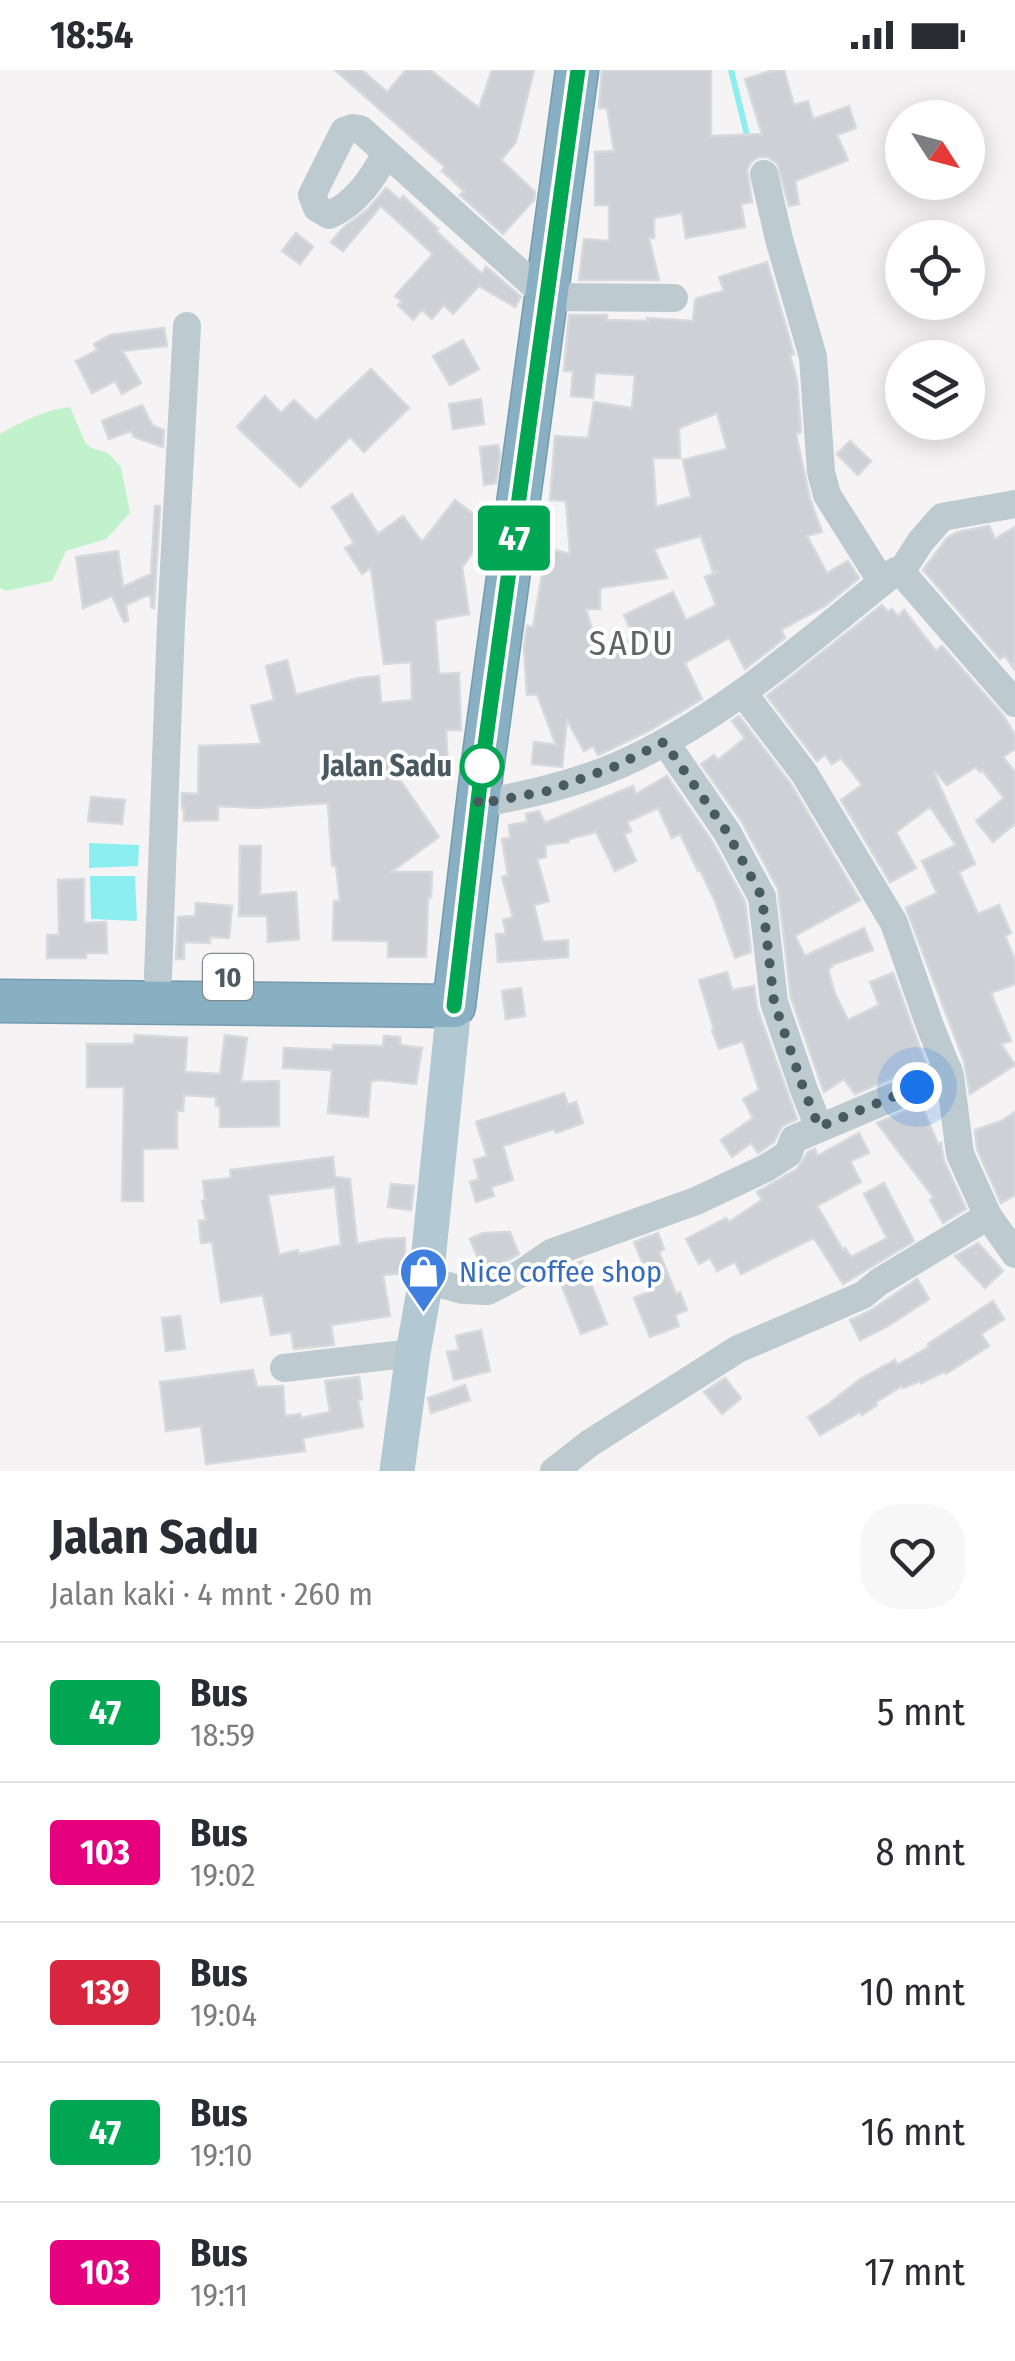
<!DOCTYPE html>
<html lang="id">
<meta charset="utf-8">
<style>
:root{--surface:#fff;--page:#f7f7f7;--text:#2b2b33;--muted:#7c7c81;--line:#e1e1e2}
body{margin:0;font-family:"Fira Sans Condensed",sans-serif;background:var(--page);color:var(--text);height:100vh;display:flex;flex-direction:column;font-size:38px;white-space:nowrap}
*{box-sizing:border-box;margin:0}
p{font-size:32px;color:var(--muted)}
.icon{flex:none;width:55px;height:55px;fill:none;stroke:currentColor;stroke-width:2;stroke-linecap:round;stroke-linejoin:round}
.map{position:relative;height:1401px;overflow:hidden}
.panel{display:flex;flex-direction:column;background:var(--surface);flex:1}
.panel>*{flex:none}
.badge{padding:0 20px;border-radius:8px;font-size:35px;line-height:65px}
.needle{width:65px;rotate:126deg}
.fabs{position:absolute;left:885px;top:30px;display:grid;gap:20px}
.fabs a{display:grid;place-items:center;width:100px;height:100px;border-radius:50%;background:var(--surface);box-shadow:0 5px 25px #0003;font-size:50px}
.you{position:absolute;width:50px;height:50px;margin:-25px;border:8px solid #fff;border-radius:50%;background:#1a73e8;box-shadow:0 0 0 15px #1a73e833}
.map>.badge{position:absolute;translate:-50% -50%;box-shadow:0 0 0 5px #fff}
.round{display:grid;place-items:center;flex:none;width:105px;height:105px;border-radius:40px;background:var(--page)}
.summary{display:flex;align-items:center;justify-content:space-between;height:170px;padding:0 50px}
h1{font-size:48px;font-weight:700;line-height:75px}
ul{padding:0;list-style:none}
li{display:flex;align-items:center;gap:30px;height:140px;padding:0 50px;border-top:2px solid var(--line)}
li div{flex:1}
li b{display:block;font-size:38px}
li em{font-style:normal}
li .badge{min-width:110px;font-weight:700;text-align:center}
.status{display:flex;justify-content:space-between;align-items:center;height:70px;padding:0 50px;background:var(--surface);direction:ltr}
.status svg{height:28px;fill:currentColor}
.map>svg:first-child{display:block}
.green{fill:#c1f2cb}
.water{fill:#8deef0}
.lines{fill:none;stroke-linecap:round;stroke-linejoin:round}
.stream{stroke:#8deef0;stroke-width:6}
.building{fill:#cdd1d5;stroke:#d6dade;stroke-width:2.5;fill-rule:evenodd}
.highway-casing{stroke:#749bae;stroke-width:45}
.minor{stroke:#bdcacf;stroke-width:28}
.major{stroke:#b2c8d2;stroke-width:35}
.highway{stroke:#89afc2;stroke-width:42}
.line-casing{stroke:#fff;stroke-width:22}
.line{stroke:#00a651;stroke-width:15}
.walk{stroke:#495a61;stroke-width:10;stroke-dasharray:0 18}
.stop-dot{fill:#fff;stroke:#00a651;stroke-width:5}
.labels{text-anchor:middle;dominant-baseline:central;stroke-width:8;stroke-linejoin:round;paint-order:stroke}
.shield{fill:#fff;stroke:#808c90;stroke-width:2.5}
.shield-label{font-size:28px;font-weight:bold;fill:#495a61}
.stop-label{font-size:30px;font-weight:bold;fill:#495a61;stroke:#fff;text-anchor:end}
.shop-label{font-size:30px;fill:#366cbe;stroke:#fff;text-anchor:start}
.quarter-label{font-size:35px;letter-spacing:2.5px;fill:#5e6468;stroke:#fff}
</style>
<div class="status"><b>18:54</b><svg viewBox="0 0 49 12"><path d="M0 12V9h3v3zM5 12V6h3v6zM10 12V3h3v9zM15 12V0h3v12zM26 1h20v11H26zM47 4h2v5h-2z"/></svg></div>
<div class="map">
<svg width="1015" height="1401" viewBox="0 0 1015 1401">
<rect width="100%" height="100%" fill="#f5f3f3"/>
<path class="green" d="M70,337l15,35 6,6 17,5 13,14 9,46 -24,26 -40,12 -14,30 -46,10 -6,-3v-154c23,-13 44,-24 70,-27z"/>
<g class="water">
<polygon points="89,773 139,775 138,796 89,798"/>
<polygon points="90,806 135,806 137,851 91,849"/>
</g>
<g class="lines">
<polyline class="stream" points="731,0 748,69"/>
</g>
<g class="building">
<polygon points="335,0 362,0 387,22 406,0 430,0 479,38 492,0 534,0 516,72 501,90 535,122 534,130 503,164 460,125 464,121 442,101 445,97"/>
<polygon points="602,0 711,0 711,66 762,64 745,9 774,0 784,0 794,35 808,31 813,49 849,36 856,58 837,65 848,90 795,111 799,134 789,136 777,93 768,87 759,87 751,92 747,100 752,132 741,134 745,157 686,168 682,143 654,148 654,168 649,168 659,210 579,210 584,169 609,171 609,135 595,135 595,82 614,81 607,38 599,38"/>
<polygon points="386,118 400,130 403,126 438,159 436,161 482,204 486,197 490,200 521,227 515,237 479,216 453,244 444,235 432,249 422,240 413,250 398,235 402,231 395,226 433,184 381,136 343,181 331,172 343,158 368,139"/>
<polygon points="296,163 313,177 300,194 282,181"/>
<path d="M767,192l27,92 -4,1 7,25 4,52 -5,2 14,65 12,33 -15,4 20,37 21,-12 11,17 -34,28 -44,24 4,8 -40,31 -16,-31 -44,25 17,36 -53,32 -51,24 -5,-9 -9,5 -17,-31 -5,47 -30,-3 2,-22 22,3 -19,-51 -10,1 -3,-48 3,-21 6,1 10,-58 -2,-1 6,-20 23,6 -4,-53 -16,-1 5,-64 33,2 6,-36 38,6 3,-33 -40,-2 -2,25 -22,-2 2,-25h-9l5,-56h38v5l41,1 -1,-3 46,3 2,-20 2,-3 27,-7 -5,-14zM717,343l10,36 -44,11 8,37 -35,10 -3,-49h27l-1,-30zM701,466l12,36 6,-1 -14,6 11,28 -30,15 -13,-28 -49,23 10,22 -35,16 -13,-44h14v-21l67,-10 -13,-29z"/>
<polygon points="164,258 167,276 122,281 141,313 122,324 115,311 92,323 76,291 97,280 94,274 110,265"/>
<polygon points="463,270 479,299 450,315 433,286"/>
<polygon points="371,299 409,338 364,382 350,367 300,417 237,357 265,326 281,343 294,330 316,351"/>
<polygon points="481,329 484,354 453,359 449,334"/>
<polygon points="142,335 153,356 164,360 163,377 134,367 131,361 109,369 102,351"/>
<polygon points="850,371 871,391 858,405 837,384"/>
<polygon points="498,375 500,385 496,413 484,415 480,377"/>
<polygon points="352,424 378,464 403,446 422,472 455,430 490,457 489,462 462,497 469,544 435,550 439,604 459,603 461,660 446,660 448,703 398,707 439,767 391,802 432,802 431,827 428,827 426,887 388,887 388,871 333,870 334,831 340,831 336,796 332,796 328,733 256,738 218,736 218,750 184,751 184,738 182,738 182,723 198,724 199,676 261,674 251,636 274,630 266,596 287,590 296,625 359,608 379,606 381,633 412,630 411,592 384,594 371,498 362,504 345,478 354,473 332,437"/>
<polygon points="155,436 160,436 154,538 151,537 151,526 145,526 126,535 128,551 124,552 112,526 83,538 76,487 118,481 123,517 151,504"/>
<polygon points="989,456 995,469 1015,457 1015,600 1005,586 1000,589 923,500 947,468 958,462"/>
<polygon points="882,535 888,542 892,539 898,546 904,540 936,581 942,576 1003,645 1015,665 1015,679 1003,687 1015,702 1015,754 993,772 976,751 1004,728 982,700 980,702 976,697 947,715 936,702 934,703 975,794 959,802 978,844 999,835 1011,863 1005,866 1015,890 1015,914 991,923 1011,971 1001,974 1015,995 970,1024 964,991 906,838 937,823 922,791 956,775 930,737 896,762 916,798 890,812 841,730 862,715 841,688 832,694 825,685 817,691 767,626"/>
<polygon points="739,646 790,713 860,830 795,866 805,886 864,858 873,880 832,895 832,897 828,899 835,924 848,950 879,935 870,912 893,903 925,992 909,1001 855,1024 844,1009 824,1022 791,928 778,819 742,752 701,694 714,685 718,690 745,668 732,651"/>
<polygon points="667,706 712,771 745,832 751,882 735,888 715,831 700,800 698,801 680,764 672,768 658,738 627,752 631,761 624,764 636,791 615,801 596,762 569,769 569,772 545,775 546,787 537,789 549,831 534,835 543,872 568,870 568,887 498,892 496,864 506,864 503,850 513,847 502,807 508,805 502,769 510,768 509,755 527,752 526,744 539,741 545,753 633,716 636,724"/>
<polygon points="91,727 125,730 122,754 88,751"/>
<polygon points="240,776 261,776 260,825 296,822 299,869 268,872 267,846 239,846"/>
<polygon points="84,809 84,853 106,852 107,883 86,883 86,888 47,888 47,865 59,865 58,810"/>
<polygon points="196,833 232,836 229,868 210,867 210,873 184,872 184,889 176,889 178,847 195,846"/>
<polygon points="727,902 732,920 754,916 757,938 797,1049 782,1056 774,1072 758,1083 751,1073 732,1087 721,1070 753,1048 743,1029 759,1020 743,971 719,979 712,960 714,959 699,910"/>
<polygon points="521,918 525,946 506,949 502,921"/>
<polygon points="135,965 187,968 185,1002 220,1004 225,965 247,968 241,1012 279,1011 279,1056 220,1057 220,1036 216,1036 216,1027 184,1025 183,1041 177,1041 177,1078 143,1079 143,1131 122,1131 124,1017 87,1017 87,974 134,974"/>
<polygon points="384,966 400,967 400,975 422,978 416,1014 380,1010 371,1011 368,1047 328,1043 332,1000 283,998 284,978 333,980 333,975 383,976"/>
<polygon points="564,1023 568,1035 576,1032 583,1053 556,1063 554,1059 503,1076 513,1110 491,1117 494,1126 476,1132 470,1112 479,1109 474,1090 487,1086 476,1052"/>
<polygon points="921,1034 938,1074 941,1073 944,1091 966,1139 943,1153 930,1130 934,1128 877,1053"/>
<polygon points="1015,1042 1015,1125 1001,1133 977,1079 975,1060 1001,1051"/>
<polygon points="859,1063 869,1083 850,1091 861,1112 817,1136 843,1180 845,1178 851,1187 887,1168 864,1124 884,1113 914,1171 843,1214 814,1168 741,1204 735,1192 717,1201 710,1188 699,1194 686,1169 726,1148 729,1152 762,1130 757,1122 797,1099 808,1082 815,1079 817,1086"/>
<path d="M333,1087l2,20 15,2 7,65 27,-5 21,-1v35l-22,2 7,41 -59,9 3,20 -40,4 -3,-17 -20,3 -8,-40 -42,7 -9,-60 -11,1 -2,-22 7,-1 -4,-19 3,-1 -2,-19 28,-3 -1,-8zM335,1117l6,58 -42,9 -1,-4 -19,5 -11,-60z"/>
<polygon points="391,1114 414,1116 411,1140 388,1137"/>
<polygon points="510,1162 519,1184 484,1203 470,1169 483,1163"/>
<polygon points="658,1163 664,1179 659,1182 676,1224 680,1222 687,1240 675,1245 679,1256 650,1267 634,1228 654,1220 634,1172"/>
<polygon points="978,1173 1003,1201 985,1218 955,1186"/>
<polygon points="582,1191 607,1254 581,1264 556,1201"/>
<polygon points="917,1209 929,1229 888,1256 860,1270 850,1250 870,1241"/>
<polygon points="993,1231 1004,1249 981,1264 989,1276 946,1304 944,1302 921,1313 920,1311 903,1318 902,1316 876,1332 877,1335 862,1345 860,1342 820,1365 808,1347 830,1333 860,1309 895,1290 897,1295 929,1277 928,1274"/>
<polygon points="180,1246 185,1279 166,1281 162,1248"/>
<polygon points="481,1260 490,1301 454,1310 447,1282 459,1280 456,1266"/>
<polygon points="253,1300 257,1317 283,1316 285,1346 300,1344 301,1348 330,1342 325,1311 359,1307 362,1329 358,1330 363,1357 303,1368 305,1381 206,1394 201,1356 166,1361 160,1312"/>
<polygon points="725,1308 741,1328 722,1344 704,1322"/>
<polygon points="465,1315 470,1330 431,1343 428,1328"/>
</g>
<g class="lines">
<defs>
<polyline id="highway" points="0,931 454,936 481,707 577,0"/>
</defs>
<use href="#highway" class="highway-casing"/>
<g class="minor">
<path d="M386,83c-13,25 -30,51 -57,62l-12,-7 -5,-13 32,-64 9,-3 7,1 187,168 127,1"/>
<polyline points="764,104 779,169 813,287 821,402 827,425 882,512"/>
<polyline points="901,502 921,471 942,447 1015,434"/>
<polyline points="743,623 804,703 894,853 930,956 950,1006 960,1084 988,1146 1015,1184"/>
<polyline points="665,672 727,762 762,827 774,932 804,1020 819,1057"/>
<path d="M478,734c48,-9 95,-19 141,-39 104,-46 189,-124 277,-194l5,1 114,131"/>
<polyline points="158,906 171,554 187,256"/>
<polyline points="426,1210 463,1220 488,1221 522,1203 551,1183 696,1131 766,1098 788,1084 794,1069 917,1017 948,999"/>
<polyline points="284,1298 413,1283"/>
<polyline points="554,1401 590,1373 738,1279 863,1225 879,1212 988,1146"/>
</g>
<polyline class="major" points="397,1401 413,1283 426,1210 454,936"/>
<use href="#highway" class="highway"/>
</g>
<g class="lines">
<defs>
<polyline id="line" points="454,936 482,697 578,0"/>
</defs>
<use href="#line" class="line-casing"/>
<use href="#line" class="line"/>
<polyline class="walk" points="482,696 478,734 548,721 616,696 664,672 727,762 762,827 774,932 804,1020 819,1057 917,1017"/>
</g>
<defs>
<symbol id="shop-pin" viewBox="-11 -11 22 30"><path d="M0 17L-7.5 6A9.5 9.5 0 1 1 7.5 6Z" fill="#3f7fe0" stroke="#fff"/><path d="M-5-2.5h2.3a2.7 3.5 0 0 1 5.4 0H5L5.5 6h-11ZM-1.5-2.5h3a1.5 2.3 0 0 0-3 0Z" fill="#fff"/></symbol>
</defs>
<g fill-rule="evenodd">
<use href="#shop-pin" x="396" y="1174" width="55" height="75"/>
</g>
<circle class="stop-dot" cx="482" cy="696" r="20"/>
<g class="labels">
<rect class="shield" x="203" y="884" width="50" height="46" rx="8"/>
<g class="shield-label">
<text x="228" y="907">10</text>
</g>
<g class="stop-label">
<text x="452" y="696">Jalan Sadu</text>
</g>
<g class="shop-label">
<text x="459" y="1202">Nice coffee shop</text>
</g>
<g class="quarter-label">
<text x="632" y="573">SADU</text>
</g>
</g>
</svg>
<div class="fabs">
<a><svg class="needle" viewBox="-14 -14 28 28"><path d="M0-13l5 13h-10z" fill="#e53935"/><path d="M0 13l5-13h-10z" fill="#7c7c81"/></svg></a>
<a><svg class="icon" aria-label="locate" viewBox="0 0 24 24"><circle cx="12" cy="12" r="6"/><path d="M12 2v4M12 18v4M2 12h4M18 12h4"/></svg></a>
<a><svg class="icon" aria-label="layers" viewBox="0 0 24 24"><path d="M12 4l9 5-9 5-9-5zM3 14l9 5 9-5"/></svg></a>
</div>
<div class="you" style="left:917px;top:1017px"></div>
<b class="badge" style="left:514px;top:468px;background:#00a651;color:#fff">47</b>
</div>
<section class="panel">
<div class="summary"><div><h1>Jalan Sadu</h1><p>Jalan kaki · 4 mnt · 260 m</p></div><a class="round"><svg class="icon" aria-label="heart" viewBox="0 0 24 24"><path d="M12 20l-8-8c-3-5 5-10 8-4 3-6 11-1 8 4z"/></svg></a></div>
<ul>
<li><span class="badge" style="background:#00a651;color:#fff">47</span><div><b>Bus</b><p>18:59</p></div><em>5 mnt</em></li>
<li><span class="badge" style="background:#e6007e;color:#fff">103</span><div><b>Bus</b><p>19:02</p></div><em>8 mnt</em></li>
<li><span class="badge" style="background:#d7263d;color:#fff">139</span><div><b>Bus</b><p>19:04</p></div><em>10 mnt</em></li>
<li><span class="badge" style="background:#00a651;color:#fff">47</span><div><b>Bus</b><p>19:10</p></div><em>16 mnt</em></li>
<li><span class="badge" style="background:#e6007e;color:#fff">103</span><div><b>Bus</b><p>19:11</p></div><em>17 mnt</em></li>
</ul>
</section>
